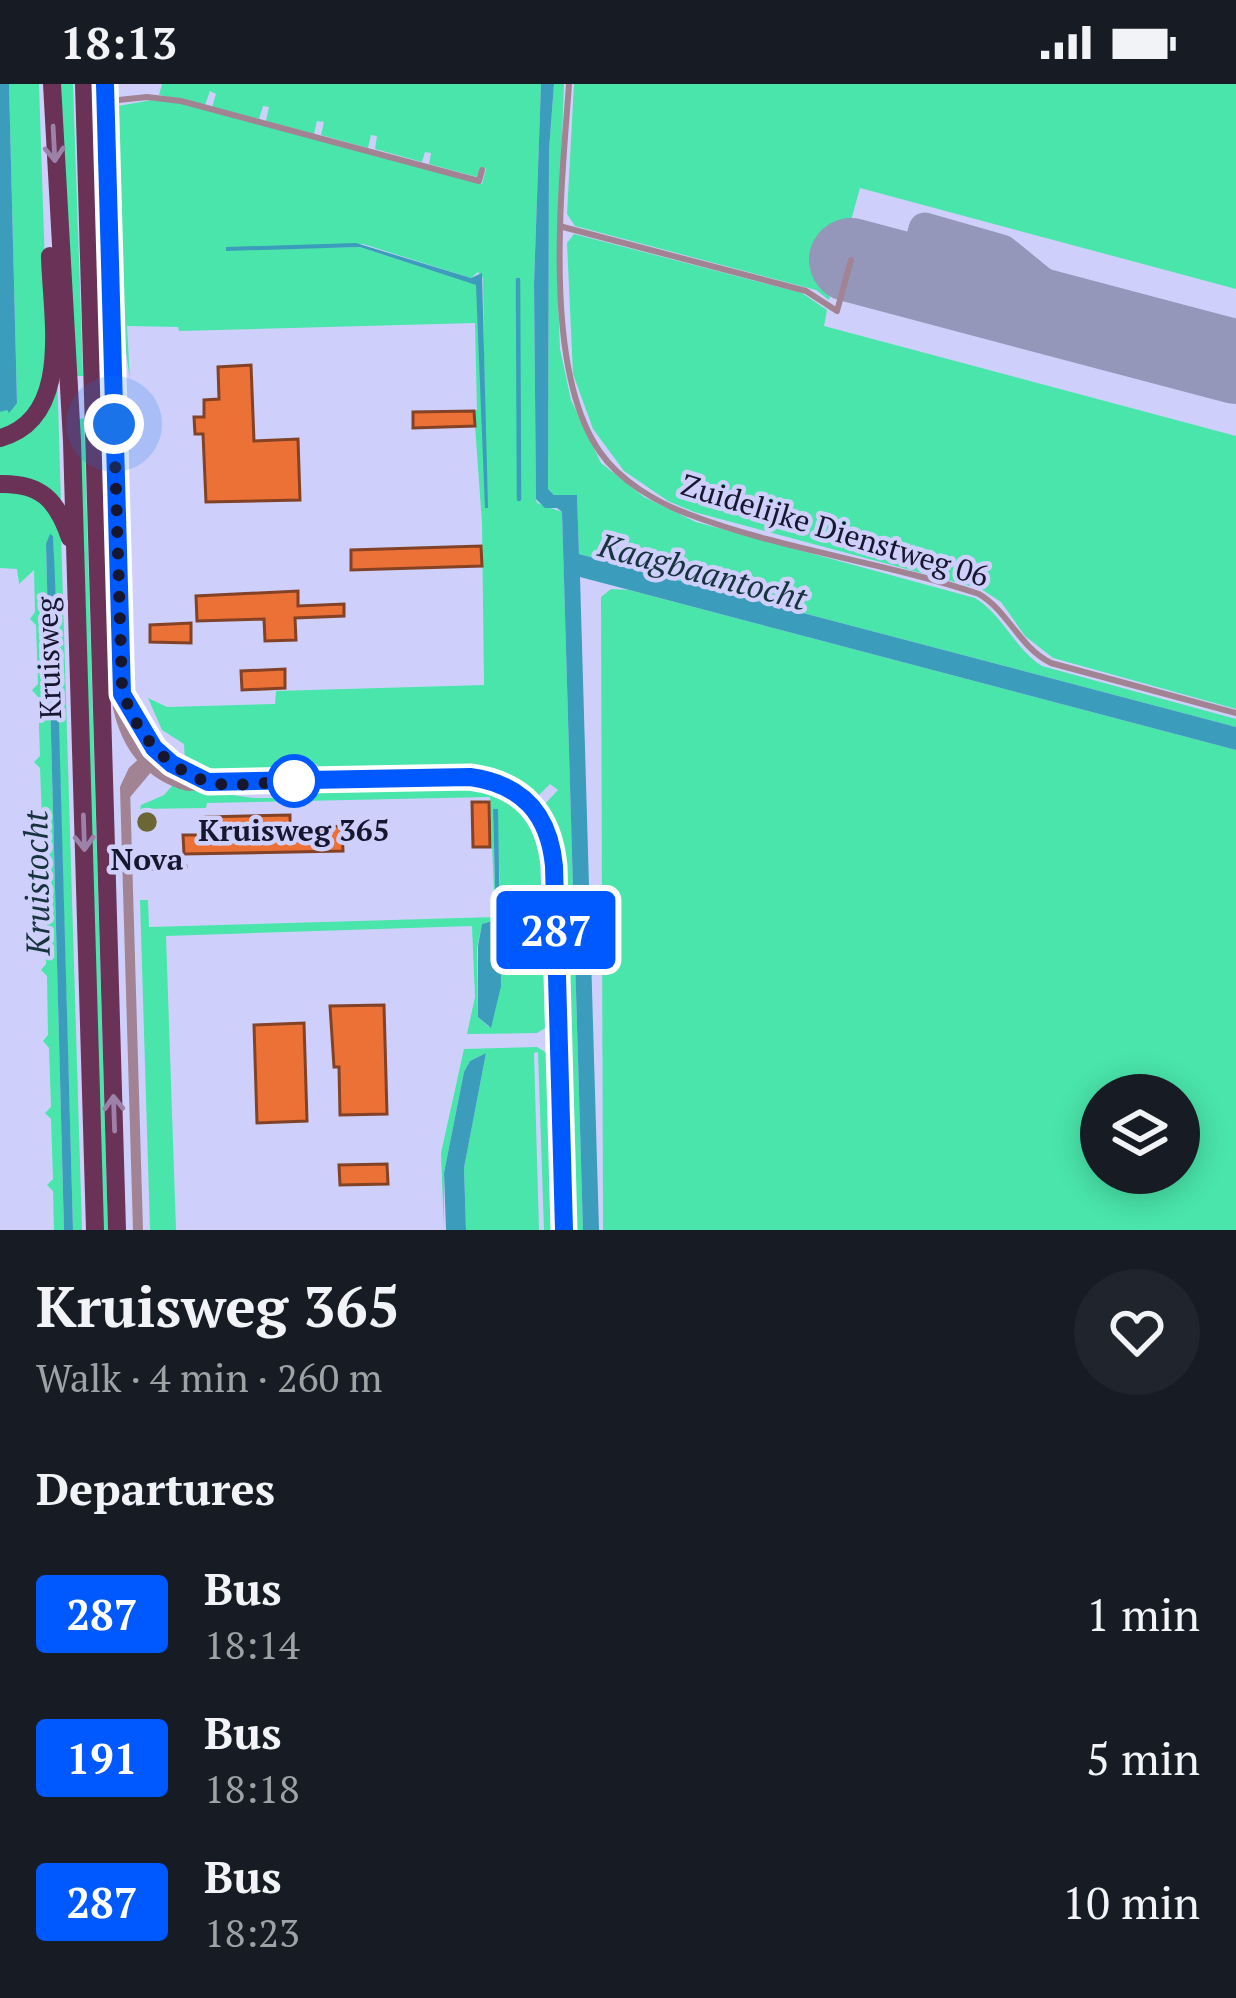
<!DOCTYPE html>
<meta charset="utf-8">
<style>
:root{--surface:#171b24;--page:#20242c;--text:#f1f3f6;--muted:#9ea1a6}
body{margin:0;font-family:"PT Serif",serif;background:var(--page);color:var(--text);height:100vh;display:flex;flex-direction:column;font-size:45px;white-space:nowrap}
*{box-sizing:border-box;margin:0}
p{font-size:39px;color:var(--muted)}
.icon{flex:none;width:66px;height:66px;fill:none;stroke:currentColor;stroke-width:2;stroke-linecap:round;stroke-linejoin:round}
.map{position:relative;height:1146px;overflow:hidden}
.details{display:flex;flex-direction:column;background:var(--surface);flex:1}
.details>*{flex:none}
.badge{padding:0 24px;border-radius:9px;font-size:42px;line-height:78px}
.fabs{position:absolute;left:1080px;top:990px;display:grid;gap:24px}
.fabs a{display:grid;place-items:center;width:120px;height:120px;border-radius:50%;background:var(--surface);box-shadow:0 6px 30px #0003;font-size:60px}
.you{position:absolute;width:60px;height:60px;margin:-30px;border:9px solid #fff;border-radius:50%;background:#1a73e8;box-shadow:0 0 0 18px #1a73e833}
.map>.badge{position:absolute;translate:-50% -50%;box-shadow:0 0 0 6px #fff}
h2{padding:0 36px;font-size:45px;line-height:108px}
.round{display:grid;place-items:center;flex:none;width:126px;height:126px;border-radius:63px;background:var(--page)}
.headline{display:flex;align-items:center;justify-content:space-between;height:204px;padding:0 36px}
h1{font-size:57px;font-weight:800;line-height:90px}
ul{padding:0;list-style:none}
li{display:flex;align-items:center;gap:36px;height:144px;padding:0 36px}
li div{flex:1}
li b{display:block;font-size:45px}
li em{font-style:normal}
li .badge{min-width:132px;font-weight:700;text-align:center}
.status{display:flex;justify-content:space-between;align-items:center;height:84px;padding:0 60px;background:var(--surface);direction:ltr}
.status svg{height:33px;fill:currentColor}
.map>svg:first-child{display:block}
.green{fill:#4ae5aa;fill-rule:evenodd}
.water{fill:#3b9cbc}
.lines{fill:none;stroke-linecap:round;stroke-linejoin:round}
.stream{stroke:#3b9cbc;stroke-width:4.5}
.taxiway{stroke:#9496ba;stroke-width:33}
.runway{stroke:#9496ba;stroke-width:84}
.building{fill:#ec7137;stroke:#834225;stroke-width:3}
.service{stroke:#a28394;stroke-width:6}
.minor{stroke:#a28394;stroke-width:10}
.tertiary{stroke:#a28394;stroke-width:14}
.trunk{stroke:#6a3256;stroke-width:18}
.oneway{stroke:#9c81a8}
.line-casing{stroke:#fff;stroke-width:27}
.line{stroke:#0059ff;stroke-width:18}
.walk{stroke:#17162f;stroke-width:12;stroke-dasharray:0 21.6}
.stop-dot{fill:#fff;stroke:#0059ff;stroke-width:6}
.poi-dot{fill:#6b6633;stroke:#ced0fb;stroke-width:4.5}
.labels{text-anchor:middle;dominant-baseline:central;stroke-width:9;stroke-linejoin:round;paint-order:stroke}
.street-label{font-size:30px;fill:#17162f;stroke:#ced0fb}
.stop-label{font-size:30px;font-weight:bold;fill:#17162f;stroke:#ced0fb}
.poi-label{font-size:30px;font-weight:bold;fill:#17162f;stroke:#ced0fb}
.water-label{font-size:33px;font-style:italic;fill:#16333e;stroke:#ced0fb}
</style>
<div class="status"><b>18:13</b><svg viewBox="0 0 49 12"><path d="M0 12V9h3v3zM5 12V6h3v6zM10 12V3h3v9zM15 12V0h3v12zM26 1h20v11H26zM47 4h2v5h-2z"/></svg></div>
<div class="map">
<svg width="1236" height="1146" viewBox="0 0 1236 1146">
<rect width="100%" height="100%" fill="#ced0fb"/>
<g class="green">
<polygon points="9,0 39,0 48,274 37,322 0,350 0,320 0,328 17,319"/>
<polygon points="59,0 73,0 83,292 77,292"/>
<path d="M162,0h379l-7,200 2,215 1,4 25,9 21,718h-12l-10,-368 -7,-37 -10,-20 14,-15 -8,-6 -13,13c-53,-47 -151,-21 -219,-29l-1,-4 -27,1 -1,-4c-15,0 -12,5 -26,9 -24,7 -55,-1 -78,-10l-1,-16 -22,-14 -14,-32 19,9 108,-3 1,-13 208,-6 -2,-162 -8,-112 3,-1 -2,-87 -296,8 -1,-4 -51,-1 3,55 -5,-37 -7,-238 34,-6 23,2 307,82 4,-15 -6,-2 -3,10 -48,-13 2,-11 -6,-1 -3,10 -47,-13 2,-13 -6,-1 -3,13 -47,-13 3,-13 -7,-1 -3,13 -48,-13 3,-14 -6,-1 -4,13 -47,-12 4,-13 -6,-3 -5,14 -46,-10zM363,160l108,34 7,-6 5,6 3,230 -9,-223 -117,-38 -134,3z"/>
<path d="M554,0h10l-7,191 3,74 11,51 30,63 43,34 52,25 279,76c28,17 39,50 67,68l194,53v8l-657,-173 -2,-58 -23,-1 -6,-6 1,-339z"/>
<polygon points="574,0 1236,0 1236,205 860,104 829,216 816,206 575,142 567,130"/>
<polygon points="574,150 802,209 827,226 824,242 1236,352 1236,625 1053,574 1025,552 1001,518 981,505 694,428 668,417 624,387 593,345 573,290 567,159"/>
<polygon points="57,284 61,419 0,396 0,360 12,356"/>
<polygon points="84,334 108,1146 102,1146 79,335"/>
<polygon points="0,403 41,412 61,449 82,1146 73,1146 53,452 46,460 64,1146 54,1146 53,1107 47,1101 53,1095 51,1035 45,1029 51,1023 49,964 43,957 48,951 47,892 41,886 46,880 44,820 38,814 44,807 42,748 36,742 42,735 40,684 34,678 40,672 38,613 32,606 38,600 36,541 30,535 35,528 34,486 19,500 17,485 0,484"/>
<path d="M611,505l18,1 607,160v480h-633l-2,-633zM1101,1011h78v78h-78z"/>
<path d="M431,700c25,1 51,-1 74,12 58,33 45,167 47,228l-15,9 -70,1 8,-37 -3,-71 -306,10 10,294h-26l-10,-330h8l1,27 346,-10 -5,-120 -283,6 -1,5 -66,1 1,-4 23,-10 8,-9 81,12h56l1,-8 15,-3zM497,725l3,80 -11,138 -11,-10 -1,-69 5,-24 14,-4 -3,-110z"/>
<polygon points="537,963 553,973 558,1146 544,1146 538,968 534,969 539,1146 466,1146 464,1084 486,969 470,977 464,988 444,1089 444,1146 441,1069 464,965"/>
</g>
<g class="water">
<polygon points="0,0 9,0 17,319 9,329 7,326 0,328"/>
<polygon points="541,0 554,0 549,66 548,405 554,411 577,411 579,470 1236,643 1236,666 580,493 599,1146 583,1146 562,428 557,424 545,424 536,415 534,200"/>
<polygon points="356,159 471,194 482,189 488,424 485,424 476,201 360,163 226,167 226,163"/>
<polygon points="50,450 53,452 55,494 73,1146 64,1146 46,460"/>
<polygon points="493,725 498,725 501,902 491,944 478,933 478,862 482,840 496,836"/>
<polygon points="486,969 464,1084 466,1146 446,1146 444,1089 464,988 470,977"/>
</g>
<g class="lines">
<polyline class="stream" points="518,196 519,415"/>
<polyline class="taxiway" points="913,193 925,145 1002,167 1082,232 1110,245"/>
<polyline class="runway" points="851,176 1236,278"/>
</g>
<g class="building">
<polygon points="251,281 254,357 298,355 300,416 206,418 203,350 195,350 194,333 204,333 204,316 219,315 218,283"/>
<polygon points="474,327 475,342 413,344 413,328"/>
<polygon points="481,462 482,482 351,486 351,466"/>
<polygon points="298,507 298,522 344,520 344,532 295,534 296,556 265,557 264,535 197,537 196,512"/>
<polygon points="191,539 191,559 150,558 150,541"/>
<polygon points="285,585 285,604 242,606 241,587"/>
<polygon points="472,718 489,718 490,763 473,763"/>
<polygon points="290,731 290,745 342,742 343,767 184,770 183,751 207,751 206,733"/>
<polygon points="384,921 387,1030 340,1031 339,983 334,983 330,922"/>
<polygon points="304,939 307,1037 257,1039 254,941"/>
<polygon points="387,1080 388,1100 340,1101 339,1081"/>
</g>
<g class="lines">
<g class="service">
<path d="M569,0c-7,99 -28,284 31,368 20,29 56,50 88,62 94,36 196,48 291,80 30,18 40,53 72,69l185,50"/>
<polyline points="109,17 147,13 181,17 479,97 482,86"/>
<polyline points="563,143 806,207 837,227 851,176"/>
<polyline points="128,784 185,783"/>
</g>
<g class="minor">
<polyline points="127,709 153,678"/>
<polyline points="138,1146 125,704 133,687 148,673"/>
</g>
<g class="tertiary">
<path d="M105,0l15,623c8,38 30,67 68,77l273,-8c59,6 87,30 93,90l10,364"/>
<polyline points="123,611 154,664 169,678 208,697"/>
</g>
<g class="trunk">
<polyline points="52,0 72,357 95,1146"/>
<polyline points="84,0 117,1146"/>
<path d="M0,354c74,-20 51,-124 50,-182"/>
<path d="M0,400c41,-1 57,16 70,54"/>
</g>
</g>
<defs><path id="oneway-shaft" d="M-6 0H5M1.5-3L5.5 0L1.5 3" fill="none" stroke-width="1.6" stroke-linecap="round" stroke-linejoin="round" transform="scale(3)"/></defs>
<g class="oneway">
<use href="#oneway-shaft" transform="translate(54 60) rotate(87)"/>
<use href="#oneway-shaft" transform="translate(84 749) rotate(88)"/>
<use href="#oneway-shaft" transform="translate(114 1029) rotate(-92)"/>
</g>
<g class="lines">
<defs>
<path id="line" d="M105,0l17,610 32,54 18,16 36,18 262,-5c52,7 79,37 84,89l10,364"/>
</defs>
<use href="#line" class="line-casing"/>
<use href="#line" class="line"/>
<path class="walk" d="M114,340l8,264c12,43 42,80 86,94 25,7 60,-1 86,-1"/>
</g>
<circle class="stop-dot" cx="294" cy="697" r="24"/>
<circle class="poi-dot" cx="147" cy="738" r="12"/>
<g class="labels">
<g class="street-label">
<text transform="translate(835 446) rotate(17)">Zuidelijke Dienstweg 06</text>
<text transform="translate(48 574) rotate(-92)">Kruisweg</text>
</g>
<g class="stop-label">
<text x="294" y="746">Kruisweg 365</text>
</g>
<g class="poi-label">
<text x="147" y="775">Nova</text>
</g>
<g class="water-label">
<text transform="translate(703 487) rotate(15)">Kaagbaantocht</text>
<text transform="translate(36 799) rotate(-91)">Kruistocht</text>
</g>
</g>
</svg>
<div class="fabs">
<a><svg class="icon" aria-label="layers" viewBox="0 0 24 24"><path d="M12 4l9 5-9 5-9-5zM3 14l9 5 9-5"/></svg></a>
</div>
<div class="you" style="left:114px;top:340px"></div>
<b class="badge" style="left:556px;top:846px;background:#0059ff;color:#fff">287</b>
</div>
<section class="details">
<div class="headline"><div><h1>Kruisweg 365</h1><p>Walk · 4 min · 260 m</p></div><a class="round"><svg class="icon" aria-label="heart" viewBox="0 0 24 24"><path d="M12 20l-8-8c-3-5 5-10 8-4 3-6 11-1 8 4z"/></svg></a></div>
<h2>Departures</h2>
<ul>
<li><span class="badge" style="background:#0059ff;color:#fff">287</span><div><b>Bus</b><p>18:14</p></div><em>1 min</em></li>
<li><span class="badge" style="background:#0059ff;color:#fff">191</span><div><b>Bus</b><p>18:18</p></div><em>5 min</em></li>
<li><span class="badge" style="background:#0059ff;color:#fff">287</span><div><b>Bus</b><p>18:23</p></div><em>10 min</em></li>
</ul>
</section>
